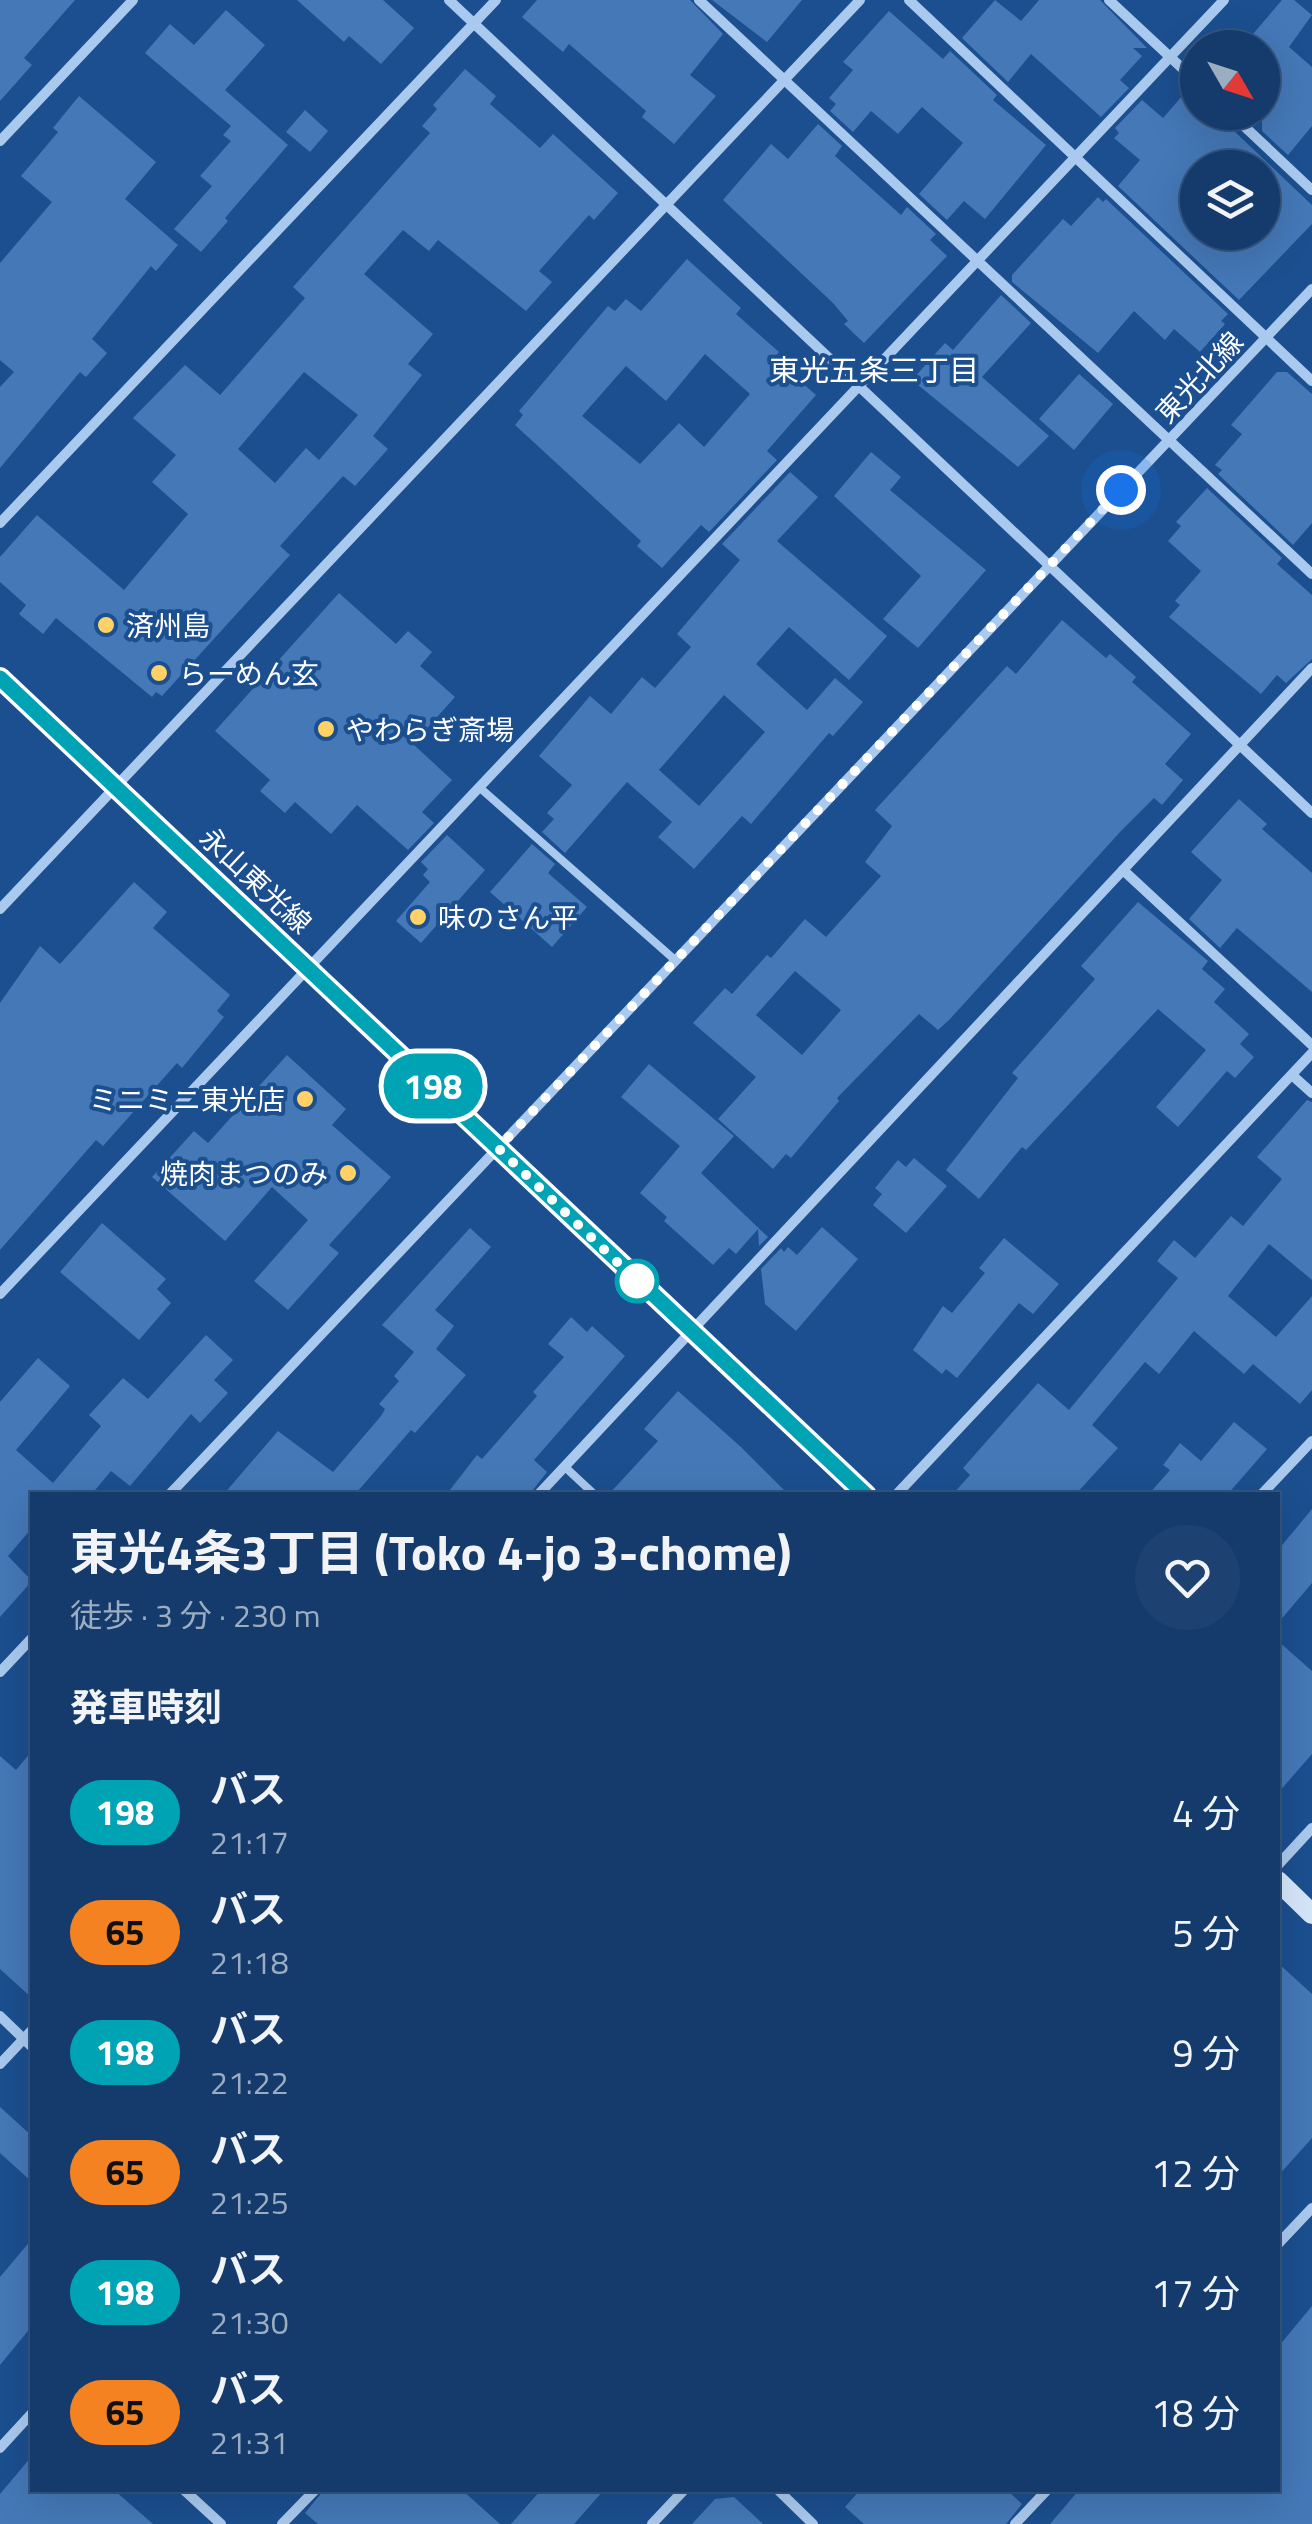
<!DOCTYPE html>
<html lang="ja">
<meta charset="utf-8">
<style>
:root{--surface:#143b6b;--page:#1d4271;--text:#f1f3f6;--muted:#9dadc1;--line:#33557e}
body{margin:0;font-family:"Titillium Web","Noto Sans JP",sans-serif;background:var(--page);color:var(--text);height:100vh;display:flex;flex-direction:column;font-size:38px;white-space:nowrap}
*{box-sizing:border-box;margin:0}
p{font-size:32px;color:var(--muted)}
.icon{flex:none;width:55px;height:55px;fill:none;stroke:currentColor;stroke-width:2;stroke-linecap:round;stroke-linejoin:round}
.map{position:relative;flex:1;overflow:hidden}
.drawer{position:absolute;left:30px;top:1492px;width:1250px;height:1000px;display:flex;flex-direction:column;background:var(--surface);border-radius:0px;box-shadow:0 10px 40px #0002,0 0 0 2px var(--line)}
.drawer>*{flex:none}
.badge{padding:0 20px;border-radius:32px;font-size:35px;line-height:65px}
.needle{width:65px;rotate:129deg}
.controls{position:absolute;left:1180px;top:30px;display:grid;gap:20px}
.controls a{display:grid;place-items:center;width:100px;height:100px;border-radius:50%;background:var(--surface);box-shadow:0 10px 40px #0002,0 0 0 2px var(--line);font-size:50px}
.you{position:absolute;width:50px;height:50px;margin:-25px;border:8px solid #fff;border-radius:50%;background:#1a73e8;box-shadow:0 0 0 15px #1a73e833}
.map>.badge{position:absolute;translate:-50% -50%;box-shadow:0 0 0 5px #fff}
h2{padding:0 40px;font-size:38px;line-height:90px}
.round{display:grid;place-items:center;flex:none;width:105px;height:105px;border-radius:52px;background:var(--page)}
.headline{display:flex;align-items:center;justify-content:space-between;height:170px;padding:0 40px}
h1{font-size:48px;font-weight:700;line-height:75px}
ul{padding:0;list-style:none}
li{display:flex;align-items:center;gap:30px;height:120px;padding:0 40px}
li div{flex:1}
li b{display:block;font-size:38px}
li em{font-style:normal}
li .badge{min-width:110px;font-weight:700;text-align:center}
.map>svg:first-child{display:block}
.building{fill:#4478b7;fill-rule:evenodd}
.lines{fill:none;stroke-linecap:round;stroke-linejoin:round}
.lane{stroke:#a9c9ee;stroke-width:8}
.street{stroke:#a9c9ee;stroke-width:10}
.secondary{stroke:#d6e6fa;stroke-width:20}
.line-casing{stroke:#fff;stroke-width:22}
.line{stroke:#00a3b4;stroke-width:15}
.walk{stroke:#fff;stroke-width:10;stroke-dasharray:0 18}
.poi-dot{fill:#ffd166;stroke:#1b4f8f;stroke-width:4}
.stop-dot{fill:#fff;stroke:#00a3b4;stroke-width:5}
.labels{text-anchor:middle;dominant-baseline:central;stroke-width:8;stroke-linejoin:round;paint-order:stroke}
.street-label{font-size:28px;fill:#fff;stroke:#1b4f8f}
.poi-label{font-size:28px;fill:#fff;stroke:#1b4f8f;text-anchor:start}
.neighbourhood-label{font-size:30px;fill:#fff;stroke:#1b4f8f}
</style>
<div class="map">
<svg width="1312" height="2524" viewBox="0 0 1312 2524">
<rect width="100%" height="100%" fill="#1b4f8f"/>
<g class="building">
<polygon points="0,0 75,0 24,58 32,65 0,101"/>
<polygon points="297,0 383,0 414,28 381,64 349,36 344,42"/>
<polygon points="537,0 690,0 723,34 690,75 716,96 674,144 642,117 646,111 569,44 563,52 522,17"/>
<polygon points="712,0 802,0 767,42"/>
<polygon points="995,0 1021,21 1039,0 1100,0 1147,48 1133,48 1142,56 1120,80 1129,88 1101,117 1031,54 1008,82 962,38"/>
<polygon points="1282,0 1294,0 1312,15 1289,47 1312,67 1312,126 1288,155 1262,131 1262,48 1241,48"/>
<polygon points="226,10 265,45 225,90 288,145 225,218 228,221 201,252 174,229 212,186 200,176 231,141 223,135 231,126 145,53 170,24 194,45"/>
<polygon points="889,11 943,59 950,51 997,95 993,100 1046,145 985,219 964,201 947,220 919,194 963,143 922,107 898,134 871,111 853,132 830,111 836,104 829,98 853,70 843,62"/>
<path d="M465,69l31,27 -6,8 50,44 13,-14 65,59 -24,27 -5,-5 -50,56 13,11 -26,29 -88,-71 -9,11 -26,-21 -39,44 69,60 -25,30 14,11 -49,61 15,13 -33,37 -12,-10 -63,70 10,9 -128,141 -6,-4 -4,5 -96,-79 -13,16 -24,-20 7,-9 -26,-23v-25l37,-42 87,75 64,-76 -36,-32 24,-27 -43,-37 52,-53 35,30 85,-97 -12,-11 137,-154 -8,-7 15,-17 -4,-4zM304,372l54,43 -39,45 -13,-12 -31,35 -37,-34z"/>
<path d="M1190,87l8,5v20h16l98,93v19l-73,76 -121,-114 22,-26 -26,-22 5,-5 -4,-5 27,-28 21,18zM1198,168h64v64h-64z"/>
<polygon points="79,96 156,162 125,199 178,245 156,271 151,266 92,339 107,353 86,377 80,372 0,468 0,387 14,372 0,360 0,263 52,202 21,176 58,132 53,128"/>
<polygon points="305,110 328,131 310,152 286,132"/>
<polygon points="818,124 842,146 835,156 901,215 907,207 936,234 930,240 947,256 864,343 844,324 848,321 833,303 723,200 771,144 788,159"/>
<polygon points="1098,197 1103,202 1106,199 1228,314 1221,321 1225,324 1200,352 1174,329 1165,340 1134,311 1098,353 1012,282 1012,275 1063,219 1071,226"/>
<path d="M687,259l54,49 -5,6 43,38 -5,6 42,37 -49,56 10,9 -68,72 -8,-7 -39,43 -25,-22 4,-5 -126,-116 8,-10 -4,-4 89,-105 7,5 11,-12 15,12zM705,354l45,40 -46,53 -25,-24 -39,41 -58,-48 44,-50 40,35z"/>
<polygon points="1001,295 1031,323 982,377 1049,436 1018,467 912,380 945,343 953,350"/>
<polygon points="1277,372 1287,372 1312,394 1312,523 1293,545 1218,474 1222,470 1215,465 1242,434 1231,425"/>
<polygon points="1079,374 1113,404 1074,450 1039,419"/>
<polygon points="871,452 901,477 890,490 986,570 918,648 883,619 921,576 834,496"/>
<path d="M790,472l28,25 -41,44 110,95 -38,44 -60,-53 -33,37 51,46 28,-32 28,24 -30,34 -4,-3 -78,91 -9,-8 -48,53 -36,-32 14,-15 -45,-40 -62,71 -23,-21 12,-13 -7,-6 25,-28 -33,-29 51,-60 21,18 31,-37 13,11 36,-41 -14,-13 63,-74 -18,-16zM724,695l41,37 -66,74 -40,-36z"/>
<polygon points="1207,488 1282,558 1277,564 1312,595 1312,659 1286,683 1277,675 1261,694 1169,617 1180,605 1175,601 1201,571 1168,541 1181,526 1176,522"/>
<polygon points="339,593 396,644 408,631 432,652 420,666 455,697 413,744 452,780 422,812 434,823 408,850 357,805 331,834 295,802 285,813 260,791 270,780 215,731"/>
<path d="M1062,620l44,38 4,-4 26,23 -4,5 59,52 -26,30 18,16 -21,25 -8,-7 -33,33 -171,188 -12,11 -19,-16 -82,84 2,3 -48,57 -5,-4 -13,15 -55,-50 38,-42 -63,-54 32,-35 7,6 35,-39 4,3 34,-39 21,18 55,-61 -16,-14 27,-36 -17,-16 132,-144 9,8zM795,971l46,39 -39,45 -46,-40z"/>
<polygon points="1239,799 1267,824 1262,829 1312,873 1312,992 1237,928 1220,948 1189,919 1222,880 1191,852"/>
<polygon points="447,835 485,870 421,943 396,921 430,882 423,875 428,869 421,862"/>
<polygon points="532,844 555,864 548,873 587,907 552,947 490,892"/>
<polygon points="134,882 167,912 153,928 230,995 217,1011 224,1017 182,1068 177,1063 103,1146 96,1140 0,1250 0,1003 40,946 60,964"/>
<polygon points="1138,902 1208,961 1202,969 1225,989 1214,1002 1249,1034 1240,1044 1254,1057 1235,1078 1227,1071 1178,1127 1156,1107 1206,1050 1158,1009 1026,1150 1022,1147 979,1199 946,1170 1018,1078 1012,1073 1095,979 1081,966"/>
<polygon points="287,1055 346,1109 332,1125 391,1177 329,1245 339,1253 288,1310 254,1281 308,1220 272,1187 225,1241 152,1177 194,1131 208,1143"/>
<polygon points="649,1064 734,1136 701,1173 768,1237 759,1246 758,1229 736,1254 729,1248 713,1265 664,1221 667,1217 640,1193 680,1146 621,1097"/>
<polygon points="1307,1100 1312,1102 1312,1280 1269,1244 1228,1296 1276,1337 1312,1296 1312,1390 1300,1404 1253,1364 1244,1374 1194,1331 1159,1374 1145,1362 1092,1425 1118,1448 1075,1495 952,1495 970,1475 963,1468 1038,1383 1069,1410 1178,1278 1157,1261 1174,1240 1195,1258 1231,1216 1243,1226 1282,1179 1257,1157"/>
<polygon points="914,1158 947,1186 906,1233 873,1205 882,1194 875,1188 898,1160 906,1167"/>
<polygon points="102,1223 166,1279 157,1289 171,1303 139,1340 60,1272"/>
<polygon points="822,1227 858,1259 796,1331 765,1304 761,1269 781,1248 784,1252 788,1247 797,1255"/>
<polygon points="470,1228 491,1247 435,1310 454,1326 436,1349 466,1375 415,1433 411,1430 357,1492 361,1495 223,1495 278,1431 333,1472 381,1416 385,1409 379,1404 399,1381 394,1376 414,1352 382,1325"/>
<polygon points="1004,1238 1059,1284 1033,1314 1019,1303 957,1378 946,1369 942,1374 913,1350 943,1306 952,1313 985,1273 979,1268"/>
<polygon points="571,1317 587,1332 592,1326 625,1356 534,1460 547,1472 529,1495 446,1495 477,1455 482,1459 537,1396 533,1392 564,1357 548,1344"/>
<polygon points="206,1335 233,1360 214,1380 228,1393 200,1423 191,1414 130,1486 111,1471 91,1495 32,1495 32,1528 8,1556 32,1581 0,1617 0,1402 38,1358 70,1386 16,1450 53,1483 101,1426 89,1415 123,1378 148,1399"/>
<polygon points="678,1391 741,1447 789,1495 608,1495 658,1441 644,1429"/>
<polygon points="1234,1422 1267,1449 1227,1495 1148,1495 1170,1470 1163,1465 1180,1443 1201,1461"/>
<polygon points="1312,1509 1312,1583 1278,1623 1278,1550"/>
<polygon points="1278,1641 1312,1671 1312,1754 1278,1793"/>
<polygon points="32,1751 32,1998 0,1969 0,1756 16,1770"/>
<polygon points="1278,1963 1312,1994 1312,2138 1278,2176"/>
<polygon points="0,2107 32,2136 32,2182 0,2153"/>
<polygon points="32,2239 32,2326 0,2365 0,2277"/>
<polygon points="1312,2306 1312,2524 1050,2524 1079,2490 1278,2490 1278,2347"/>
<polygon points="32,2456 32,2490 114,2490 153,2524 0,2524 0,2494"/>
<polygon points="324,2490 462,2490 500,2524 318,2524 305,2513"/>
<polygon points="541,2490 604,2490 574,2524 511,2524"/>
<polygon points="860,2490 1007,2490 1022,2504 1006,2524 864,2524 845,2507"/>
<polygon points="734,2497 763,2524 692,2524 715,2499"/>
</g>
<g class="lines">
<g class="lane">
<polyline points="479,787 675,960"/>
<polyline points="565,1467 595,1495"/>
</g>
<g class="street">
<polyline points="449,0 1312,813"/>
<polyline points="699,0 1312,574"/>
<polyline points="909,0 1312,381"/>
<polyline points="1109,0 1198,83"/>
<polyline points="1229,112 1312,190"/>
<polyline points="0,141 133,0"/>
<polyline points="0,523 496,0"/>
<polyline points="1123,870 1312,1045"/>
<polyline points="0,909 860,0"/>
<polyline points="1292,1075 1312,1093"/>
<polyline points="0,1294 1224,0"/>
<polyline points="169,1495 1312,289"/>
<polyline points="538,1495 1312,668"/>
<polyline points="896,1495 1312,1053"/>
<polyline points="1261,1495 1312,1441"/>
<polyline points="0,1672 32,1638"/>
<polyline points="1278,1865 1312,1828"/>
<polyline points="0,2016 32,2047"/>
<polyline points="0,2064 32,2030"/>
<polyline points="1278,2244 1312,2208"/>
<polyline points="0,2448 32,2413"/>
<polyline points="184,2490 221,2524"/>
<polyline points="778,2490 813,2524"/>
<polyline points="282,2524 315,2490"/>
<polyline points="652,2524 684,2490"/>
<polyline points="1015,2524 1047,2490"/>
</g>
<g class="secondary">
<polyline points="0,678 866,1495"/>
<polyline points="1278,1881 1312,1914"/>
</g>
</g>
<g class="lines">
<defs>
<polyline id="line" points="0,678 866,1495"/>
</defs>
<use href="#line" class="line-casing"/>
<use href="#line" class="line"/>
<polyline class="walk" points="637,1281 640,1284 498,1148 1121,490"/>
</g>
<g class="poi-dot">
<circle cx="106" cy="625" r="10"/>
<circle cx="159" cy="673" r="10"/>
<circle cx="326" cy="729" r="10"/>
<circle cx="418" cy="917" r="10"/>
<circle cx="305" cy="1099" r="10"/>
<circle cx="348" cy="1173" r="10"/>
</g>
<circle class="stop-dot" cx="637" cy="1281" r="20"/>
<g class="labels">
<g class="street-label">
<text transform="translate(1199 377) rotate(-47)">東光北線</text>
<text transform="translate(256 880) rotate(43)">永山東光線</text>
</g>
<g class="poi-label">
<text x="126" y="625">済州島</text>
<text x="179" y="673">らーめん玄</text>
<text x="346" y="729">やわらぎ斎場</text>
<text x="438" y="917">味のさん平</text>
<text x="285" y="1099" text-anchor="end">ミニミニ東光店</text>
<text x="328" y="1173" text-anchor="end">焼肉まつのみ</text>
</g>
<g class="neighbourhood-label">
<text x="874" y="370">東光五条三丁目</text>
</g>
</g>
</svg>
<div class="controls">
<a><svg class="needle" viewBox="-14 -14 28 28"><path d="M0-13l5 13h-10z" fill="#e53935"/><path d="M0 13l5-13h-10z" fill="#9dadc1"/></svg></a>
<a><svg class="icon" aria-label="layers" viewBox="0 0 24 24"><path d="M12 4l9 5-9 5-9-5zM3 14l9 5 9-5"/></svg></a>
</div>
<div class="you" style="left:1121px;top:490px"></div>
<b class="badge" style="left:433px;top:1086px;background:#00a3b4;color:#fff">198</b>
<section class="drawer">
<div class="headline"><div><h1>東光4条3丁目 (Toko 4-jo 3-chome)</h1><p>徒歩 · 3 分 · 230 m</p></div><a class="round"><svg class="icon" aria-label="heart" viewBox="0 0 24 24"><path d="M12 20l-8-8c-3-5 5-10 8-4 3-6 11-1 8 4z"/></svg></a></div>
<h2>発車時刻</h2>
<ul>
<li><span class="badge" style="background:#00a3b4;color:#fff">198</span><div><b>バス</b><p>21:17</p></div><em>4 分</em></li>
<li><span class="badge" style="background:#f58220;color:#111">65</span><div><b>バス</b><p>21:18</p></div><em>5 分</em></li>
<li><span class="badge" style="background:#00a3b4;color:#fff">198</span><div><b>バス</b><p>21:22</p></div><em>9 分</em></li>
<li><span class="badge" style="background:#f58220;color:#111">65</span><div><b>バス</b><p>21:25</p></div><em>12 分</em></li>
<li><span class="badge" style="background:#00a3b4;color:#fff">198</span><div><b>バス</b><p>21:30</p></div><em>17 分</em></li>
<li><span class="badge" style="background:#f58220;color:#111">65</span><div><b>バス</b><p>21:31</p></div><em>18 分</em></li>
</ul>
</section>
</div>
